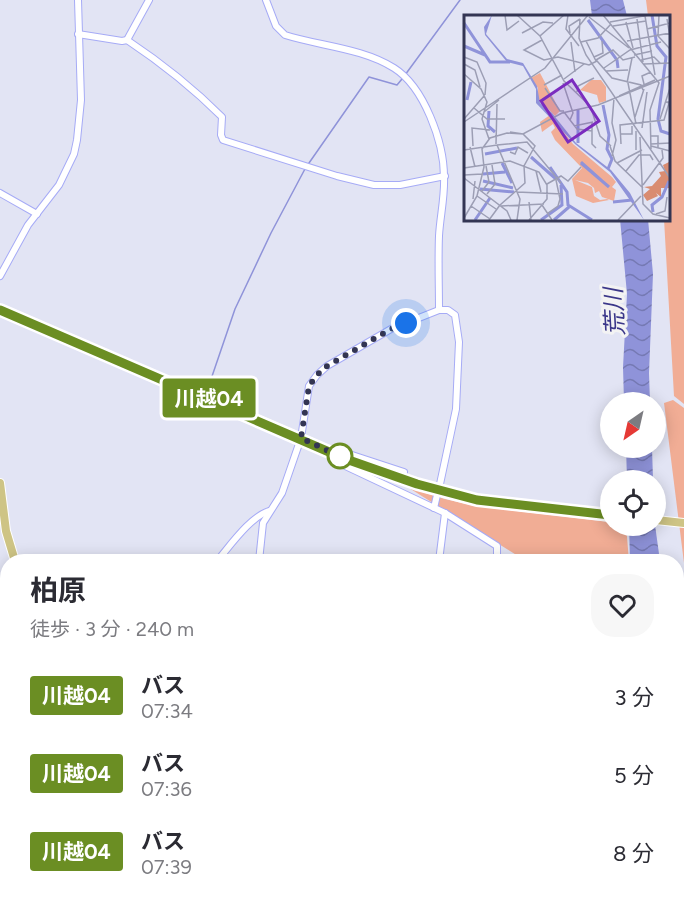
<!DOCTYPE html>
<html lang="ja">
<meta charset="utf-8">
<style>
:root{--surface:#fff;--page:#f7f7f7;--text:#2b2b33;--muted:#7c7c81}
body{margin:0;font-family:Figtree,"Noto Sans JP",sans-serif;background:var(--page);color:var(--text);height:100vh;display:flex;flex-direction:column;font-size:22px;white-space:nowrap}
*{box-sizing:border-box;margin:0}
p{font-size:20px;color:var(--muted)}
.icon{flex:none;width:33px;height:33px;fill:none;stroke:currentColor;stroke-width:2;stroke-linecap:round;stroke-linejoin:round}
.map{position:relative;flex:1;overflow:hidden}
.details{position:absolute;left:0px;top:554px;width:684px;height:350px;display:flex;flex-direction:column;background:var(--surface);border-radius:24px 24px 0 0;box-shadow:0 3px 15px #0003}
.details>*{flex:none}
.badge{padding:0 12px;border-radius:4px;font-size:21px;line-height:39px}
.needle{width:39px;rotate:214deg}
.fabs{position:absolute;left:600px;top:392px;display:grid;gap:12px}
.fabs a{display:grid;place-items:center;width:66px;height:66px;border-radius:50%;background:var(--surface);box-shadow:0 3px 15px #0003;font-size:30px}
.you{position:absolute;width:30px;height:30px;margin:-15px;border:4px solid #fff;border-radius:50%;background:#1a73e8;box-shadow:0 0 0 9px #1a73e833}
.map>.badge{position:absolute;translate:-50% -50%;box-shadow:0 0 0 3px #fff}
.round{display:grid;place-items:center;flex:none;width:63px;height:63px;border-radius:24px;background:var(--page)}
.overview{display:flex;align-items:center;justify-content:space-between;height:102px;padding:0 30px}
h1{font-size:28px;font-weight:700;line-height:45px}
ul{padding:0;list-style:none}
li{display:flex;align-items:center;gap:18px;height:78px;padding:0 30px}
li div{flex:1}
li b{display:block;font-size:22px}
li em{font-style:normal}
li .badge{min-width:66px;font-weight:700;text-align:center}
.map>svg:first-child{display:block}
.green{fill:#f1ad95}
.water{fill:url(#water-waves)}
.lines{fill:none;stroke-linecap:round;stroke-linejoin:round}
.stream{stroke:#8f93d9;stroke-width:1.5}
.minor-casing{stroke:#a6abf6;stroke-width:8}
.major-casing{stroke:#fff;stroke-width:10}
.minor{stroke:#fff;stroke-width:6}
.major{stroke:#cec485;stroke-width:8}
.line-casing{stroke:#fff;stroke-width:14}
.line{stroke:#6b8e23;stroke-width:9}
.walk{stroke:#333553;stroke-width:6;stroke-dasharray:0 10.8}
.stop-dot{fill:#fff;stroke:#6b8e23;stroke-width:3}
.labels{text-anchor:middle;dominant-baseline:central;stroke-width:6;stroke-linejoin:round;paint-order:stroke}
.water-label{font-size:24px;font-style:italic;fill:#3b3789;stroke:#f3f3f3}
.inset-river{fill:none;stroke:#8f93d9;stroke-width:3}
.inset-road{fill:none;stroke:#9c9eb4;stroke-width:1.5}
.view{fill:#7b2cbf;fill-opacity:0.15;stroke:#7b2cbf;stroke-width:3}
.inset-edge{fill:none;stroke:#333553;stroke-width:3}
</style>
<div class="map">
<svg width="684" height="902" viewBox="0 0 684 902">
<defs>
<pattern id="water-waves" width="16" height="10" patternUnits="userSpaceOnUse" patternTransform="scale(1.5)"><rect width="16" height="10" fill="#8f93d9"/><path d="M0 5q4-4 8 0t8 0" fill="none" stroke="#7579b3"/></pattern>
</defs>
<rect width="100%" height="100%" fill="#e2e4f4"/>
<g class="green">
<polygon points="646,0 684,0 684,404 674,396 664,219 668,219 668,16 648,16"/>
<polygon points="673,400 684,408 684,563 664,403"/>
<polygon points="409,488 445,499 475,506 610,522 610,525 626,525 629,561 526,561"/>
<polygon points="677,724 684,743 684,902 602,902 603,896 676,896"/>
<polygon points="488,896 602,896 601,902 487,902"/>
</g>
<g class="water">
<polygon points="590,0 623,0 627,16 592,16"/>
<polygon points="620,219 648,219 653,274 649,373 650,402 624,402 623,367 627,294"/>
<polygon points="626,447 652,447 653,480 627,480"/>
<polygon points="629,525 655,525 660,561 630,561"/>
<polygon points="677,628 684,647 684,737 677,717"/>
</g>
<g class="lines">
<g class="stream">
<polyline points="405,75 460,0"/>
<polyline points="309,163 369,77 397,85 402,79"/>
<polyline points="208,388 235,309 271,233 306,167"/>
</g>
<defs>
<g id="minor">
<path d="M266,0l10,26 9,9c35,11 77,13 109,33 30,19 50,74 50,109 1,19 -4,40 -5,59 -1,25 0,49 0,74"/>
<path d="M78,34l44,7 5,-1c36,24 64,46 95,77l-1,18 2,5 114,36 37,9h26l45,-9"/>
<polyline points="127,40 149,0"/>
<polyline points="0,193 37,214"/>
<polyline points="0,276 28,225 59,185 74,154 77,140 81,100 78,0"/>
<polyline points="404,472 346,453 341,464 445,513 497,546 497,561"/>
<polyline points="434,508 437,495"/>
<path d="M217,561c13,-15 33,-44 52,-50"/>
<polyline points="259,561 263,523 282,493 301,438 309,386 317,375 327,366 391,329 439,310 448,310 455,315 459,342 456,409 440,484"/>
<polyline points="439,561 445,513"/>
<polyline points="0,711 8,699"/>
<polyline points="338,896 342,902"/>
<polyline points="177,902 179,896"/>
<polyline points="487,902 488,896"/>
</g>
<g id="major">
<path d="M0,310l301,128c56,26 116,50 177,62 44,8 89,11 132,15"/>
<polyline points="0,483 6,531 15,561"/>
<polyline points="656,520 684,523"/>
<polyline points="106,896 108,902"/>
</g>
</defs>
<use href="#minor" class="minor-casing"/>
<use href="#major" class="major-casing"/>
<use href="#minor" class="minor"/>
<use href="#major" class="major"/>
</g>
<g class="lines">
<defs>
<polyline id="line" points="0,310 343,458 417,484 477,500 610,515"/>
</defs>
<use href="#line" class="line-casing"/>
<use href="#line" class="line"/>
<polyline class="walk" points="340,456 343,458 301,438 309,386 317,375 327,366 391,329 406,323"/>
</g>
<circle class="stop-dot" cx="340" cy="456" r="12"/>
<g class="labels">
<g class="water-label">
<text transform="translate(614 312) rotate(-93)">荒川</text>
</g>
</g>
<g transform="translate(464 15)">
<rect width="206" height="206" fill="#e2e4f4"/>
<path d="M76,58l20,38 -5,5 -18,-18 1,-10 -7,-10zM127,65h10l5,7v14l-7,2 -2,-8 -17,-5zM86,100l23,29 39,33 4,5 -4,5 4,3 -2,11 -12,-4 -3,-6 -4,2 -1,-5 -6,-5 -13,-3 17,7 2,9 6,4 7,-1 2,1 -16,3 -17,-7 -4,-17 10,-11 -27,-28 -4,-8 4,-4 -2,-4 -11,8 -2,-10z" fill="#f1ad95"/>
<path d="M205,147v26h-8v9l-5,-4 2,3 -11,5 -4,-6 7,-6 -6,-2 8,-1 9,-10 -2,-4 6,-1 -2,-6z" fill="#d98c71"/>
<path d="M28,0l-6,19 21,25 16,4 14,23 3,17 12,10 24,30 35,27 19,23 14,27 -34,-48 -35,-28 -39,-41v-14l-13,-23 -16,-4 -22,-27 -1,-8z" fill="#8f93d9"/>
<path class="inset-river" d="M188,0l5,31 9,11 -8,62 3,12 9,3M124,5l29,40 1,8M0,8l26,39h20M0,31l21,9M3,85l4,-18M139,90l6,30 -2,14 5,10 -4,10M25,96l-1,15 7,6M114,128v-33M21,139l32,-6M67,142l25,22M117,147l28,25M38,148l10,20M117,148l28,24M86,152l17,25 1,13 24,15M19,159l22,-2M19,166l30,7M16,174l34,3M149,187l19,-2M189,197l-1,-7 10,-8 7,-16M11,205l15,-22M77,205l21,-15 -1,-20M90,205l15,-13"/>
<path class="inset-road" d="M41,0l2,15 12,-9M53,0l23,21M100,0l-24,21 24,45 27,26M104,0l-2,14 13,17M139,0l56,68 -9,27 1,39M195,0l-1,21 12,13M181,1l10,59M125,2l40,31M116,4l-1,19 7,17 84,123M173,4l6,43M203,4l3,18M146,7l39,-7M162,7l7,26M149,11l33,-5M183,14l23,-6M58,18l21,-11 10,1M106,18l-1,-7 11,-7M78,25l-18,10 20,10 14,-3 31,8 8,-4 15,17 29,7 2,5M122,26l10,20M163,26l43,-8M107,27l4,30M117,27l17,-4 13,-14M170,40l18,-4M0,42l13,5 9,21 -1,12M130,42l9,-4 -1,-12M132,45l17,-10 10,10 12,-3M177,45l13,-3 6,6M0,49l11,6 5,17M180,49l26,-1M140,53l26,-18 31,-8M142,56l22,-1M0,59l17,15 6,13 -5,17 7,20M100,64l20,-15M99,68l10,30 -3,7 -6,-8M163,68l5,-25M164,68l8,41M180,69l-2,-8 9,-4M80,70l18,-10M81,73l15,23h4M113,77l1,-6 16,-8M155,81l36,-16M10,93l13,11h18M127,93l9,28 11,10M20,97l15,-12M171,102l9,-28M0,104l20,-23M196,104l10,-31M106,105l7,9 15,2M0,107l81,-54 43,-53M128,108v21l4,4M110,111l19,-4M178,113l5,-36M157,119h11v-8M186,121h8v12M176,122l3,67 10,10 17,4M32,129l1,-40M157,129l-1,-19 44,-5 5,-17 -3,-1h4M187,129l19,-1M33,130l30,-3 34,41M9,131l-1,-18 18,2M146,131l5,15 28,27M187,131l19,5M6,132l5,20M0,135l33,-5 23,54 -3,21M172,135v-19M46,137l5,2 3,-7 10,6M148,141l4,-16 -4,-17 2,-25M153,148l25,-13M0,153l46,-7 29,11 8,13v14l-18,21M72,156l5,21M162,156l13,-16h11l3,5M0,160l18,-1M0,163l43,33 4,9M83,169l14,-8 7,5 13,-14M179,170l20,-27 -1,-8M18,176l7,-9 -3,-16M53,177l46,2M23,179l8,-10 -3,-19M13,181l19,13M9,184l2,-18M65,187l2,18M36,190l25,-22 -1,-17 11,-20 -12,-12 -13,-2M78,190l10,15M7,191l19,13M37,191l43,-2M84,198l10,-7 2,-7 -4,-19M192,199l9,-3 2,-14M0,203l13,-22 7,-29 -2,-18 8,-11 17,-5 16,1 39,-21 36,-8 72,-29M25,205l11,-15M154,205l23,-24"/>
<path class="view" d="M108,65l27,41 -31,21 -27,-41z"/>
<rect width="206" height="206" class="inset-edge"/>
</g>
</svg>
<div class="fabs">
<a><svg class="needle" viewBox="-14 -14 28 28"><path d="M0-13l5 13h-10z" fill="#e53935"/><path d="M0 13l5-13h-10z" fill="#7c7c81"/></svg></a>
<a><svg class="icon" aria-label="locate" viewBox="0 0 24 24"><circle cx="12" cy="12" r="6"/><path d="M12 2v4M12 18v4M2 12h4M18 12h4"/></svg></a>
</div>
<div class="you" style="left:406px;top:323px"></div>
<b class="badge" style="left:209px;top:398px;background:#6b8e23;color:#fff">川越04</b>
<section class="details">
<div class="overview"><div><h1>柏原</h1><p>徒歩 · 3 分 · 240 m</p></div><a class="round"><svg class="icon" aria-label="heart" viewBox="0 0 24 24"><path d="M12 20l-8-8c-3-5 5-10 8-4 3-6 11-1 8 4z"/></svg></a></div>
<ul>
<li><span class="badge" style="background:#6b8e23;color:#fff">川越04</span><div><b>バス</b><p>07:34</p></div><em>3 分</em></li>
<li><span class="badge" style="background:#6b8e23;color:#fff">川越04</span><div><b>バス</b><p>07:36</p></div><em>5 分</em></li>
<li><span class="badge" style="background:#6b8e23;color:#fff">川越04</span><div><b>バス</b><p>07:39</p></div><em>8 分</em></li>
</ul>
</section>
</div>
